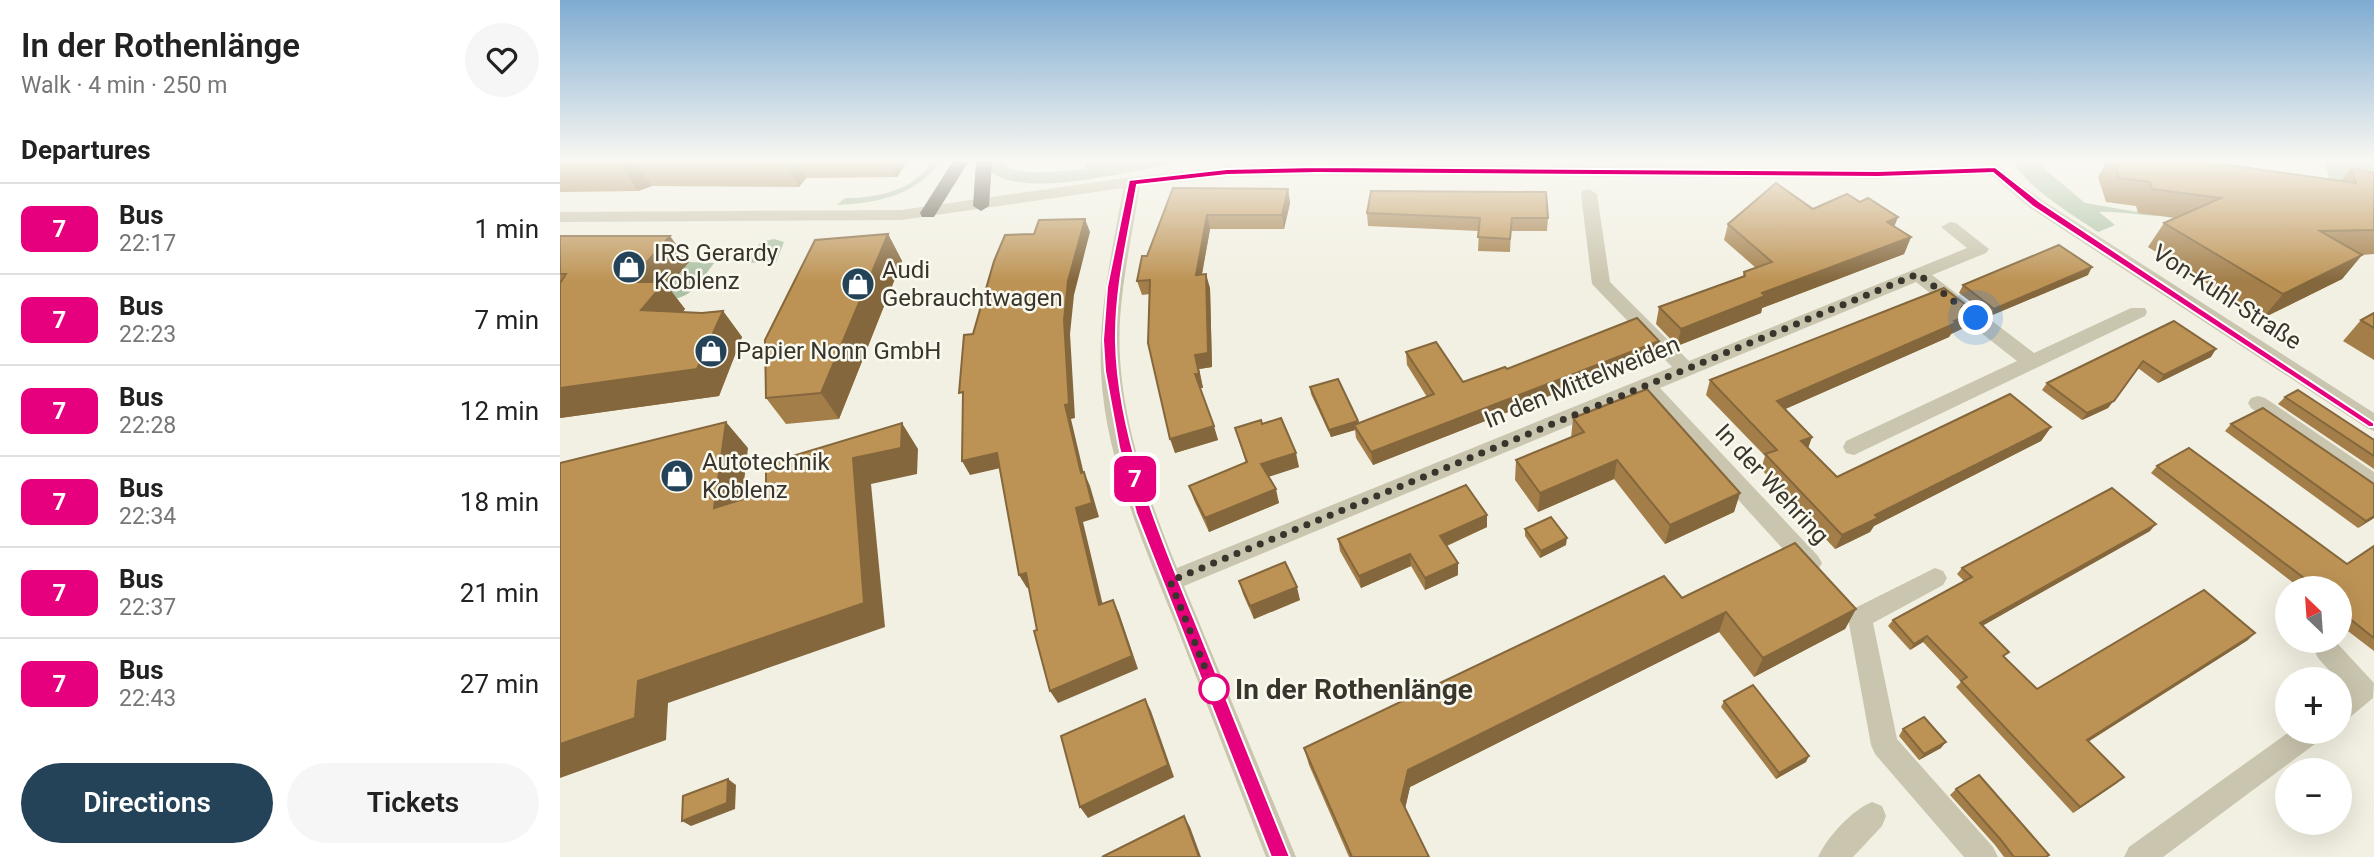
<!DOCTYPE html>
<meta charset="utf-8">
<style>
:root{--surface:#fff;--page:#f6f6f6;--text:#222;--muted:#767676;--line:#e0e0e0;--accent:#244358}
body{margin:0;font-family:Roboto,sans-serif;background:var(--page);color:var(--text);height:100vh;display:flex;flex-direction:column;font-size:26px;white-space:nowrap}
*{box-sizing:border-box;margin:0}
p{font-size:23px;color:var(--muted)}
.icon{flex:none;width:38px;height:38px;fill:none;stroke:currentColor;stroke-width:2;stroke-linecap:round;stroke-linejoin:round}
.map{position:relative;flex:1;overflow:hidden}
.sheet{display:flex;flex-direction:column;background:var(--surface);width:560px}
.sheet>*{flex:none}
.badge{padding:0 14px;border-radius:10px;font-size:24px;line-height:46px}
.needle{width:46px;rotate:335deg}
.tools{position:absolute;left:1715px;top:576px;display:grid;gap:14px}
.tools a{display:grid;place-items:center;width:77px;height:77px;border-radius:50%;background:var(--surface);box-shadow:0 7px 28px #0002;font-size:35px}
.you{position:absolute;width:35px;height:35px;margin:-18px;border:5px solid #fff;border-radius:50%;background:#1a73e8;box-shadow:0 0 0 10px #1a73e833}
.map>.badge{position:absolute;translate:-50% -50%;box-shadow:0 0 0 4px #fff}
h2{padding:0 21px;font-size:26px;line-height:63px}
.round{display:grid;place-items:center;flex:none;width:74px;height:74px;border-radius:37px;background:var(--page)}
.head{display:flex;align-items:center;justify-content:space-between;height:119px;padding:0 21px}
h1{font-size:33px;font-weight:600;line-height:52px}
.primary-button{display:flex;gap:14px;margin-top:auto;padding:14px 21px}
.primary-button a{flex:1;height:80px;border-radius:42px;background:var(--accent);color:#fff;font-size:28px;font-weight:600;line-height:80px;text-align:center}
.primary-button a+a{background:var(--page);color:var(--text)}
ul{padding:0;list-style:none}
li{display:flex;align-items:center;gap:21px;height:91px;padding:0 21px;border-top:2px solid var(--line)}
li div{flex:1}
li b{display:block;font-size:26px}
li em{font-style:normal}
li .badge{min-width:77px;font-weight:700;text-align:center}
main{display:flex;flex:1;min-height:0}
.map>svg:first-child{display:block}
.green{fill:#acc1a3}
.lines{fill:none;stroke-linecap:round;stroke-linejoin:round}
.minor{fill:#cac5ae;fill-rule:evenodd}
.highway{fill:#5a5244;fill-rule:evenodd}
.wall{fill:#a37e49}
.shaded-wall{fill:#84673c}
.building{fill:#bd9355;stroke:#84673c;stroke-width:2}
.line{fill:#e6007e;stroke:#fff;stroke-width:2}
.walk{stroke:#39352c;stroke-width:7;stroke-dasharray:0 12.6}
.stop-dot{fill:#fff;stroke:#e6007e;stroke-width:3.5}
.labels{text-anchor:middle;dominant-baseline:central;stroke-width:5;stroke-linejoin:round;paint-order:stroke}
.poi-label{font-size:24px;fill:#39352c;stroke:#faf9ef;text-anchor:start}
.street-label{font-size:24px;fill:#39352c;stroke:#faf9ef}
.near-stop-label{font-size:28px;font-weight:bold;fill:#39352c;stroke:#faf9ef;text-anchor:start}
</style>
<main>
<section class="sheet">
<div class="head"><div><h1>In der Rothenlänge</h1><p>Walk · 4 min · 250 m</p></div><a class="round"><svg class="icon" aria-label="heart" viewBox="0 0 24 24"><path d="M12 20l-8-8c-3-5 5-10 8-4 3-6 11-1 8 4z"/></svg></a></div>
<h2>Departures</h2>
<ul>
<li><span class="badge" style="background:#e6007e;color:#fff">7</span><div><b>Bus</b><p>22:17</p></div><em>1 min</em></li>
<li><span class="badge" style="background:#e6007e;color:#fff">7</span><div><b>Bus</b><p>22:23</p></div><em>7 min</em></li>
<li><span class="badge" style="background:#e6007e;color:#fff">7</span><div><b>Bus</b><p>22:28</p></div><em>12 min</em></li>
<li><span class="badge" style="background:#e6007e;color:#fff">7</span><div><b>Bus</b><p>22:34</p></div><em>18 min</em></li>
<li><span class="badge" style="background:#e6007e;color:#fff">7</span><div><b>Bus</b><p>22:37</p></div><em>21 min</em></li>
<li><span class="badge" style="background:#e6007e;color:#fff">7</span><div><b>Bus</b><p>22:43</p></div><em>27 min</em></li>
</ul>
<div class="primary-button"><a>Directions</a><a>Tickets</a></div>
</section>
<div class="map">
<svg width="1814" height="857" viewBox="0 0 1814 857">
<rect width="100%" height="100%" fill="#f2f0e2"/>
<g class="green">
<path d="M372,161h8c-23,35 -64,42 -103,44l8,-7c32,0 69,-7 87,-37z"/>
<path d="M430,161h10c14,18 65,9 86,8l1,-8h76l6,1v3c-43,6 -143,34 -178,7z"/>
<path d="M1454,161h26l7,10 38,32 76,13c-22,0 -41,-5 -62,-4l16,13 -17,7c-23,-16 -74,-46 -84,-71z"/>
<polygon points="1764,161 1814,161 1814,200 1773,192"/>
<polygon points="214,239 224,242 216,262 183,263 201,242"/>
<path d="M129,262l25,1c-19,25 -23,38 -57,37z"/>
</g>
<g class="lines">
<g class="minor">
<path d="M1419,161h17l16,17 30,22 332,213v18l-7,-3 -337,-220 -39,-33 -113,4 -458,-4 -193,2 -87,9c-7,44 -17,88 -20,133 -5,86 25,170 57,249l495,-201 -80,-83 -11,-90 2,-4 6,-1 8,5 13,88 79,79 278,-113 -26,-21 9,-5 6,1 33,26 -3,4 -54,22 102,78 97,-45h14l2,4 -2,4 -291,139 -8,-2 -3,-6 3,-6 171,-80 -101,-79 -256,106 158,168 4,7 -4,7 -8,3 -8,-3 -159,-175 -459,191 112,271h-30c-30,-77 -60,-155 -90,-232 -32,-80 -71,-166 -75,-253 -3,-63 12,-122 22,-184l-222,32 -341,2v-10l341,-2 231,-33 95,-10 193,-2 458,4 105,-3z"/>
<polygon points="1698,396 1705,398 1814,472 1814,492 1806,489 1691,408 1688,403 1691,398"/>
<polygon points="1375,568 1383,571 1387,578 1383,585 1313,623 1337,739 1433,847 1438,857 1404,857 1315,754 1311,745 1288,618 1291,610"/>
<polygon points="1762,640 1776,642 1814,683 1813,698 1789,718 1780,721 1780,693 1786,689 1758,658 1754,650 1758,642"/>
<polygon points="1729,732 1763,732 1759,741 1603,857 1564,857 1569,847"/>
<path d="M1312,802l10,4 4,10 -4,10 -29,31h-35c9,-20 34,-47 54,-55z"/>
</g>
<g class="highway">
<polygon points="393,161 409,161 374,217 362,217 360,213"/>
<polygon points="416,161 432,161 429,206 421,211 413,206"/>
</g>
</g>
<g class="wall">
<polygon points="0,161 347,161 337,177 246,178 239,187 92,186 78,191 0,192"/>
<polygon points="1547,161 1640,161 1781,181 1791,168 1814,173 1814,254 1802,255 1782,279 1703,318 1588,247 1604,223 1615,218 1578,213 1576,206 1546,202 1538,177"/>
<polygon points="613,188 728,189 730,203 724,229 650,229 642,275 650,288 652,367 639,369 643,388 640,388 658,440 615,453 590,294 582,295 577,281"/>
<polygon points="1300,202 1338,217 1334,227 1351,237 1344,254 1202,308 1201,313 1117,346 1096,324 1099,307 1183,276 1184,272 1196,268 1164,240 1168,224"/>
<polygon points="807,213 988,218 987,231 951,231 950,252 918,251 919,231 808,226"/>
<polygon points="328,234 342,261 279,419 226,424 206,398"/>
<polygon points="0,236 129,262 108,287 125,309 122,312 142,313 163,311 182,337 159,396 0,418"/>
<polygon points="1528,275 1430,316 1399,293 1403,285"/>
<polygon points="1415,312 1408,326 1391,334 1389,337 1225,409 1252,437 1248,448 1277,477 1491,427 1481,441 1314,526 1310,532 1275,549 1201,469 1205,456 1146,395 1150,380"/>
<polygon points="1814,313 1814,360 1783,341 1801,320"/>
<polygon points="1614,321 1651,357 1598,383 1578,368 1548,408 1522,420 1482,390 1487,383"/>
<polygon points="1099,341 1096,354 813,465 796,438 795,430 771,437 751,394 750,387 798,421 798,423 867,397 847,365 846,352 903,382 947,369"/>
<polygon points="1725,397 1814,440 1814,469 1718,404"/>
<polygon points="1013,418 1180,493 1174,512 1105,544 1054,479 978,512 955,480 956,460 1011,438"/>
<polygon points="702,424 739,467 708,476 719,503 649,532 634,500 629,486 686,463 675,428"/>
<polygon points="1671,424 1814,518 1798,528 1665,431"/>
<polygon points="1597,466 1787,564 1814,546 1814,651 1780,625 1780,588 1740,588 1591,473"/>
<polygon points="927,515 927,527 887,546 898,563 898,575 865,590 851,566 801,588 780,551 778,539"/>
<polygon points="965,529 1006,545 980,558 965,536"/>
<polygon points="1590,531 1422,626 1445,657 1477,689 1688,640 1528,742 1557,783 1513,813 1396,687 1401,682 1363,642 1350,650 1328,626 1333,620 1404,581 1397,574 1402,568"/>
<polygon points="679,581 740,600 694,619 683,594"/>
<polygon points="1122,598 1296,609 1285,629 1194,677 1159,632 850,787 845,809 869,857 789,857 749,765 744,748"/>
<polygon points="1164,701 1246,762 1216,779 1161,707"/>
<polygon points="1343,729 1381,748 1359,760 1339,736"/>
<polygon points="1396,789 1486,857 1444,857 1435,845 1390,795"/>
</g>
<g class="shaded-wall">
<polygon points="74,161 92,186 78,191 60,166"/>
<polygon points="224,161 237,161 246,178 239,187"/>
<polygon points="329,161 347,161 337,177"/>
<polygon points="728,189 730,203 724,229 722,215"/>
<polygon points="647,215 650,229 639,289 636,275"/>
<polygon points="1338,217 1331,233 1327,222"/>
<polygon points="525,219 530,232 514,295 510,334 515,418 511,419 527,487 521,473 505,405 504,320 508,281"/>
<polygon points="328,234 342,261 279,419 261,393"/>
<polygon points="110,236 129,262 108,287 125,309 103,337 81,310 69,282"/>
<polygon points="1351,237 1344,254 1202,308 1201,313 1117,346 1121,329 1202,293"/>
<polygon points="1802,255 1782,279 1703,318 1723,294"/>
<polygon points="1532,267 1528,275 1430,316 1434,309"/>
<polygon points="646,274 650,288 652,367 639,369 643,388 639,388 635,374 635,355"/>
<polygon points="163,311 182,337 159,396 0,418 0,388"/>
<polygon points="1415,312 1408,326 1391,334 1389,337 1212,415 1217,401"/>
<polygon points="1099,341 1096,354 813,465 811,452"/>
<polygon points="1656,349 1651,357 1598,383 1604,375"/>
<polygon points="1583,361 1548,408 1522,420 1527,413"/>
<polygon points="798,421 799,429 794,425 795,430 771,437 769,430"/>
<polygon points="166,422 188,448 178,533 154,508"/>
<polygon points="342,423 358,449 357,474 311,484 325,627 108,703 106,740 0,778 0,744 78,681 293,458"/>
<polygon points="654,426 658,440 615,453 610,439"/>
<polygon points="1491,427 1481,441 1314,526 1310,532 1275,549 1282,535 1315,515"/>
<polygon points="1252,437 1247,451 1241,441"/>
<polygon points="437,453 445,467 410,475 402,461"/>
<polygon points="736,453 739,467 705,478 701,464"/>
<polygon points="1057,460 1054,479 978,512 980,493"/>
<polygon points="524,472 530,486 539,517 523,522 546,618 539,605 516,508"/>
<polygon points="716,489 719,503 649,532 645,518"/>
<polygon points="1180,493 1174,512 1105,544 1110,525"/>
<polygon points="927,515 927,527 881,548 880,536"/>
<polygon points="1814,516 1814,518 1798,528 1806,521"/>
<polygon points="1596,524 1590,531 1415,630 1420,623"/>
<polygon points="1007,538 1006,545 980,558 981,551"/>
<polygon points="850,554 851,566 801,588 799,576"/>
<polygon points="898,563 898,575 865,590 865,578"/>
<polygon points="466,573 474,586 467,588 459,575"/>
<polygon points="737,587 740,600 694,619 690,606"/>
<polygon points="553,600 559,613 578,669 498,703 490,691"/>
<polygon points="1296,609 1285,629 1194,677 1203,658"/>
<polygon points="1166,612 1159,632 850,787 843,817 841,800 848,770"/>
<polygon points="1695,633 1688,640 1521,746 1527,740"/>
<polygon points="1367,636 1363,642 1350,650 1354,644"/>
<polygon points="585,699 591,711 614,777 528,818 520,807"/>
<polygon points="1386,742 1381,748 1359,760 1364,754"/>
<polygon points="1249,756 1246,762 1216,779 1219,773"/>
<polygon points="1564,777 1557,783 1513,813 1520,807"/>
<polygon points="168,779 176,785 175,809 131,826 122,821"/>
<polygon points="624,816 630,827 641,857 639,857"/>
</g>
<g class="building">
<polygon points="0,161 73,161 60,166 0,166"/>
<polygon points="1554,161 1639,161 1796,183 1791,168 1814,173 1814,230 1760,231 1802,255 1723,294 1604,223 1661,198 1592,189 1590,182 1559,178"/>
<polygon points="1216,183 1253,209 1287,194 1300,202 1308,198 1338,217 1327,222 1351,237 1202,293 1205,296 1121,329 1099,307 1185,276 1184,272 1212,262 1168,224"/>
<polygon points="613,188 728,189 722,215 647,215 636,275 646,274 648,353 635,355 639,374 635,374 654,426 610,439 588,343 590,280 577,281 582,256 587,256"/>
<polygon points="811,191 986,192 988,218 952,218 950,239 918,237 920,218 807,213"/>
<polygon points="525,219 508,281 504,320 509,404 505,405 521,473 524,472 532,503 516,508 539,605 553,600 572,656 490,691 474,631 477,630 466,573 459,575 437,453 402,461 403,392 399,393 404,335 413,334 434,261 445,235 474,234 479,220"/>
<polygon points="328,234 261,393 206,398 205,340 255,240"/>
<polygon points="0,236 110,236 69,282 105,282 81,310 142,313 163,311 137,369 0,388 0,283 6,274 0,274"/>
<polygon points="1499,245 1532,267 1434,309 1403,285"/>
<polygon points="1384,288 1415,312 1394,321 1396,323 1217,401 1252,437 1241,441 1277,477 1450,394 1491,427 1315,515 1318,518 1282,535 1205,454 1217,450 1150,380"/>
<polygon points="1814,313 1814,328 1801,320"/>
<polygon points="1077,318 1099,341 811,452 794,425 874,394 846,352 876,342 903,382 945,367 947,369"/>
<polygon points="1614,321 1656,349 1604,375 1583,361 1554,401 1527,413 1487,383"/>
<polygon points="778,379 798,421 769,430 750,387"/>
<polygon points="1087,389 1180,493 1110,525 1057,460 980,493 956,460 1024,432 1013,418"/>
<polygon points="1738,390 1814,440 1814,456 1725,397"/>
<polygon points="1703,408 1814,484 1814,516 1806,521 1671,424"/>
<polygon points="721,418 736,453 701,464 716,489 645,518 629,486 687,462 675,428 701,420 702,424"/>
<polygon points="166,422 154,508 206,492 206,464 342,423 341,448 293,458 304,603 78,681 75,718 0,744 0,463"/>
<polygon points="1629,448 1787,564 1814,546 1814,638 1780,611 1780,588 1757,588 1597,466"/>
<polygon points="906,485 927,515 880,536 898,563 865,578 850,554 799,576 778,539"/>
<polygon points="1552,488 1596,524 1420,623 1449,652 1443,656 1477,689 1644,590 1695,633 1527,740 1564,777 1520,807 1401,681 1407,677 1367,636 1354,644 1333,620 1412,577 1402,568"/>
<polygon points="991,517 1007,538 981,551 965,529"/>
<polygon points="1235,543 1296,609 1203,658 1166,612 848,770 841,800 869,857 792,857 744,748 1104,576 1122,598"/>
<polygon points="725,562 737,587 690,606 679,581"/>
<polygon points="1193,685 1249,756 1219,773 1164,701"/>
<polygon points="585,699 608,765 520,807 501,736"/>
<polygon points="1364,717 1386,742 1364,754 1343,729"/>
<polygon points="1419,775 1489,855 1486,857 1454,857 1441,840 1396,789"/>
<polygon points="168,779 167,803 122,821 123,796"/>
<polygon points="624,816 639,857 542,857"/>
</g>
<linearGradient id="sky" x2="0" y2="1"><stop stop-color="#7fabd1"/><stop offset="0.57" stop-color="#f9f8f2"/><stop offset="1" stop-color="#f9f8f2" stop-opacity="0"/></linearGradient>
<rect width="1814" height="281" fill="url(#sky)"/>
<path class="line" d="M757,167l561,4 117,-4 45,35 334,221v4h-5l-337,-221 -39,-33 -115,4 -561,-4 -90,2 -90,10c-9,52 -22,104 -21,157 2,97 45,196 81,284 31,77 62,154 93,231h-19l-135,-344 -17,-66 -14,-76 -2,-31 4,-53 22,-107 98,-11z"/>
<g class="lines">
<polyline class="walk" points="654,689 656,695 610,581 1358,274 1416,318"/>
</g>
<defs>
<symbol id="shop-disc" viewBox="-11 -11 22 22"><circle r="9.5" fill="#244358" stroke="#faf9ef"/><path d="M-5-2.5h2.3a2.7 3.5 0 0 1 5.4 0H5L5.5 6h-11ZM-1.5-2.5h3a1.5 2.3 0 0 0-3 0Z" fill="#fff"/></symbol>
</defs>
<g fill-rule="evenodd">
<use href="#shop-disc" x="50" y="248" width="38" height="38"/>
<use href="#shop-disc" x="279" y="265" width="38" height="38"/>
<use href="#shop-disc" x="132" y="332" width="38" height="38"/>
<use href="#shop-disc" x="98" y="457" width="38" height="38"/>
</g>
<circle class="stop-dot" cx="654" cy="689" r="14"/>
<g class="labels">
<g class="poi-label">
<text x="94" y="253">IRS Gerardy<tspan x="94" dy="28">Koblenz</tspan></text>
<text x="322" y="270">Audi<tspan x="322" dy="28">Gebrauchtwagen</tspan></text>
<text x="176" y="351">Papier Nonn GmbH</text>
<text x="142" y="462">Autotechnik<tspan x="142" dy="28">Koblenz</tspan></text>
</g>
<g class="street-label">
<text transform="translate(1667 297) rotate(33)">Von-Kuhl-Straße</text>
<text transform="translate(1022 382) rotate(-22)">In den Mittelweiden</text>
<text transform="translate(1212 484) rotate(47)">In der Wehring</text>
</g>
<g class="near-stop-label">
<text x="675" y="689">In der Rothenlänge</text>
</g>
</g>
</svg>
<div class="tools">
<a><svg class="needle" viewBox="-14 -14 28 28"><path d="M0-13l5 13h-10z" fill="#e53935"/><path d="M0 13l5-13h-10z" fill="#767676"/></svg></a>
<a>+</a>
<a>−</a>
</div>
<div class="you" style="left:1416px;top:318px"></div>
<b class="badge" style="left:575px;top:479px;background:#e6007e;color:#fff">7</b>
</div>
</main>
